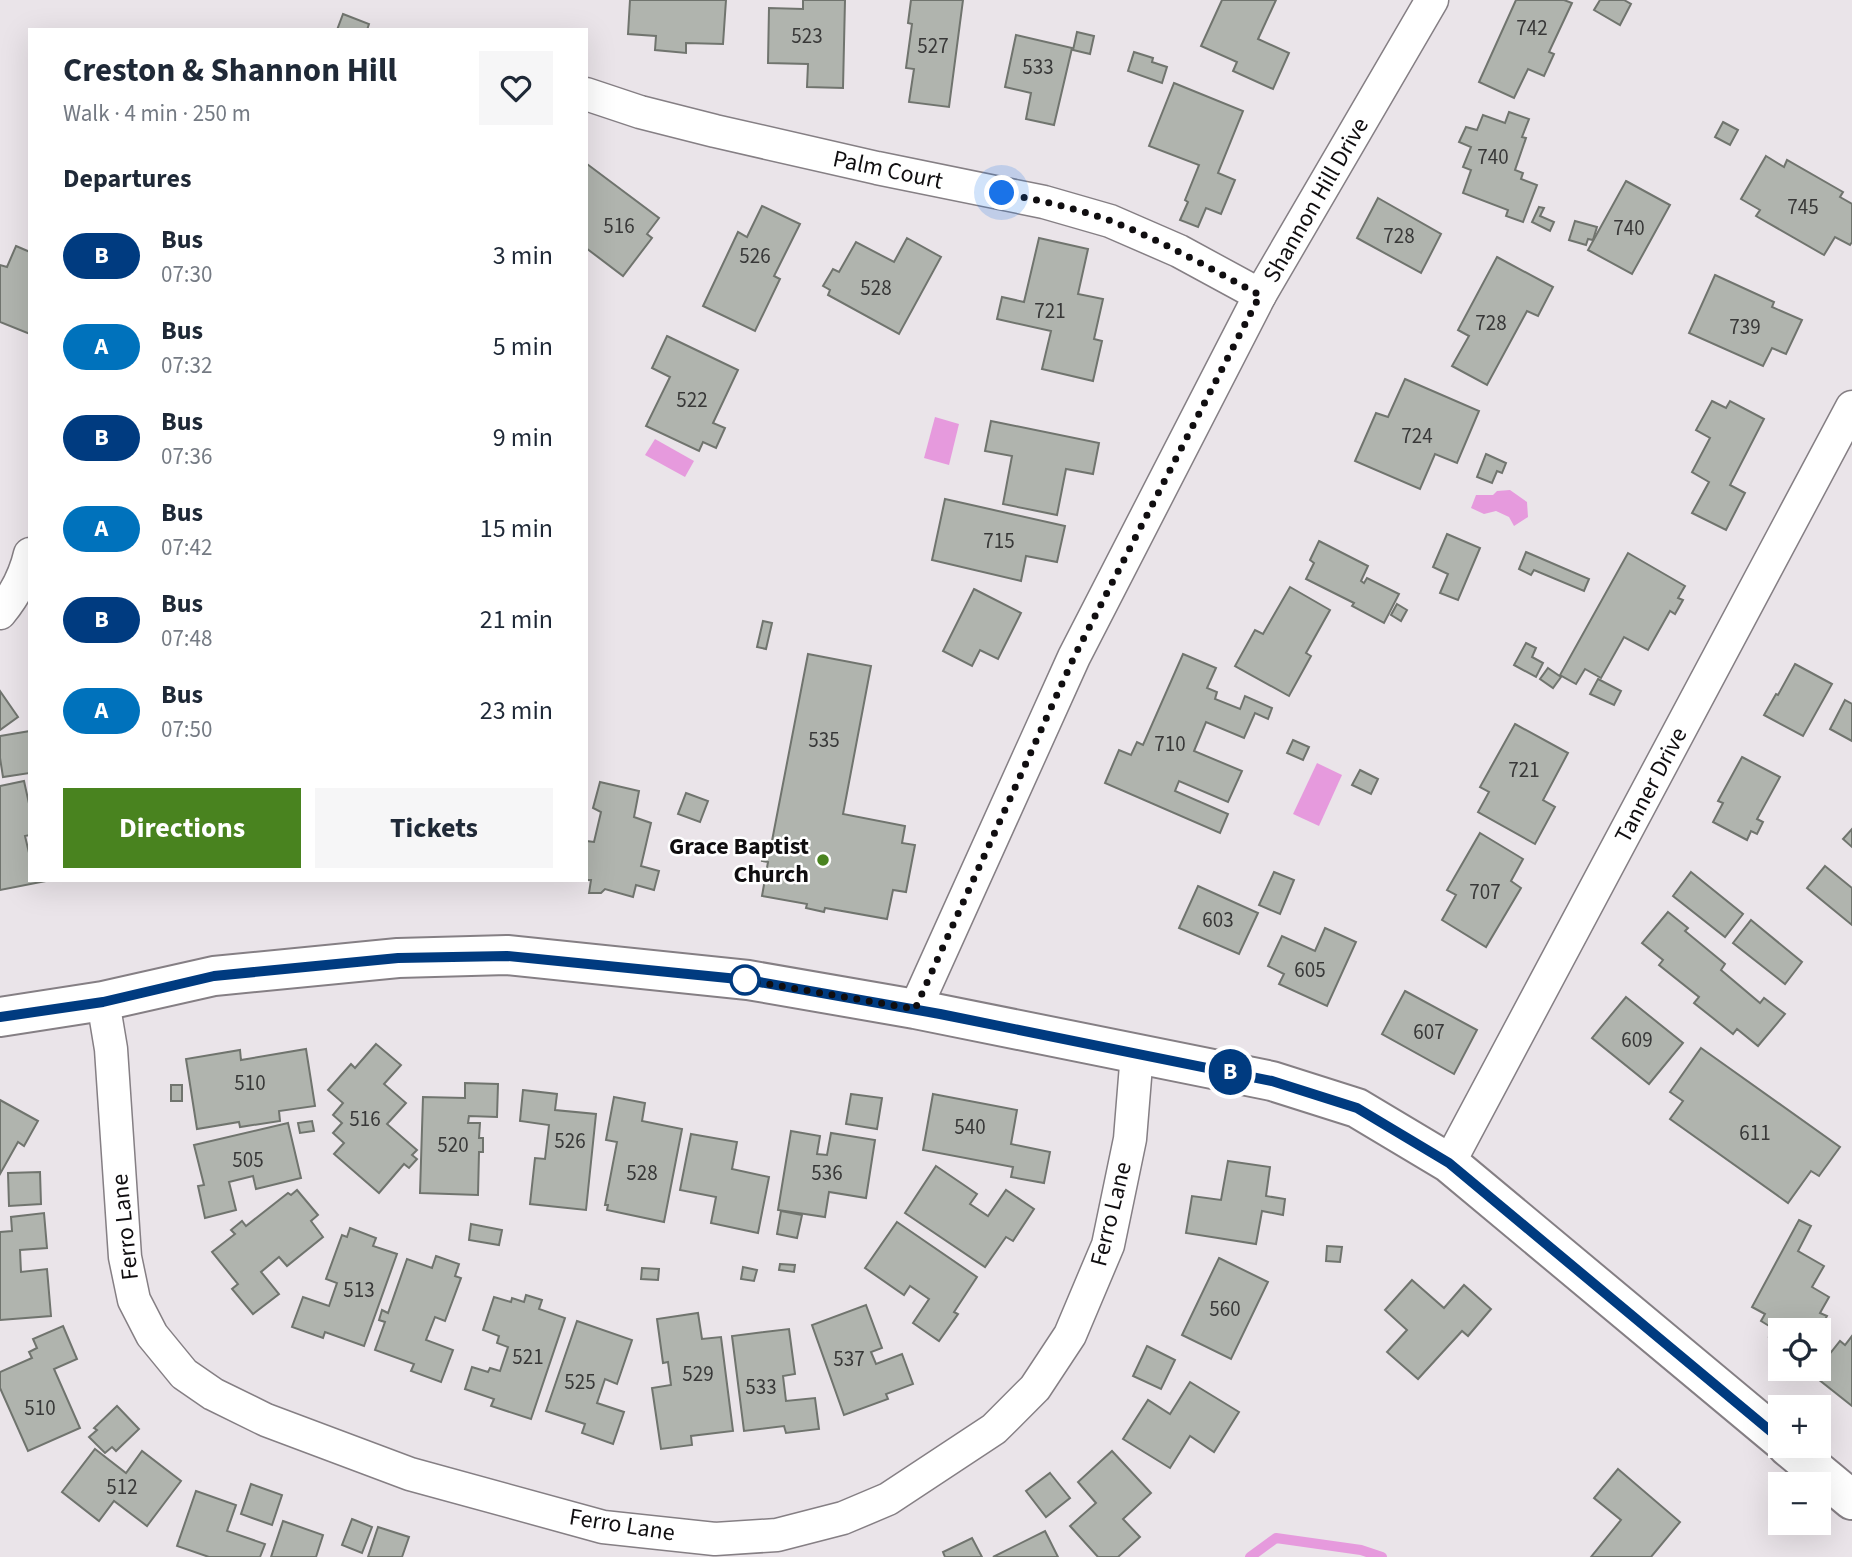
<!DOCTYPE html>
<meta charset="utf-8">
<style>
:root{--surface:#fff;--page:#f6f6f7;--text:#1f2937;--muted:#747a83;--accent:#49831f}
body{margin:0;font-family:"Source Sans 3",sans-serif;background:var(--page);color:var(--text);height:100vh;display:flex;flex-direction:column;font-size:26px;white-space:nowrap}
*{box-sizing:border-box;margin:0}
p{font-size:23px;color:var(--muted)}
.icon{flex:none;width:38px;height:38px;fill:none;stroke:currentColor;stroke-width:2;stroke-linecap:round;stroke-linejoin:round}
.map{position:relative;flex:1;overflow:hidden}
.drawer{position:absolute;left:28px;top:28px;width:560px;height:854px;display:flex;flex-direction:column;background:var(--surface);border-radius:0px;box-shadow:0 7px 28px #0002}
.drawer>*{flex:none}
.badge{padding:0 14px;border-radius:23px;font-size:24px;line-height:46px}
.tools{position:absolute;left:1768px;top:1318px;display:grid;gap:14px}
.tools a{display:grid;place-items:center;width:63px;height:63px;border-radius:0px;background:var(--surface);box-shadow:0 7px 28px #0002;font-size:35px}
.you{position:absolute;width:35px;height:35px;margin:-18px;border:5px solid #fff;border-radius:50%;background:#1a73e8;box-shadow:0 0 0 10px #1a73e833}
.map>.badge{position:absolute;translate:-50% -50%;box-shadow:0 0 0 4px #fff}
h2{padding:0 35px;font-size:26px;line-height:63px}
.round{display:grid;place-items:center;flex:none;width:74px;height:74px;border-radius:0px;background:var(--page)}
.head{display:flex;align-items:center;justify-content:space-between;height:119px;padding:0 35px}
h1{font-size:33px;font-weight:700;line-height:52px}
.button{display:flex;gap:14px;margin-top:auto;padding:14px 35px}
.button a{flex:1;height:80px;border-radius:0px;background:var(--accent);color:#fff;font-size:28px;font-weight:700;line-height:80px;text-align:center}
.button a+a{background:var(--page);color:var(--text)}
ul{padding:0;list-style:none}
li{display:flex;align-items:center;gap:21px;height:91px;padding:0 35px}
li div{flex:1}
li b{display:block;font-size:26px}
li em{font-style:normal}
li .badge{min-width:77px;font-weight:700;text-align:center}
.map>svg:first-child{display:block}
.water{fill:#e69add}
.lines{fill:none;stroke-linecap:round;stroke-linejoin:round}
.stream{stroke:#e69add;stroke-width:10}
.building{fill:#b0b4ae;stroke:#70746e;stroke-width:2}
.minor-casing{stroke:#857f84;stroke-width:35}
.major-casing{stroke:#857f84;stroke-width:42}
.minor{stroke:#fff;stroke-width:32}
.major{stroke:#fff;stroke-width:38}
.line-casing{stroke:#fff;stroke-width:16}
.line{stroke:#003b80;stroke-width:10}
.walk{stroke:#100e10;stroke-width:7;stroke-dasharray:0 12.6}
.poi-dot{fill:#49831f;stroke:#fff;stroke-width:2.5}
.stop-dot{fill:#fff;stroke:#003b80;stroke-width:3.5}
.labels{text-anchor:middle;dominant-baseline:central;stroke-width:5;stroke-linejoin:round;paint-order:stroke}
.number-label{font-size:21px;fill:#383838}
.street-label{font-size:24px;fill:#100e10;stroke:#fff}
.poi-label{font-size:24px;font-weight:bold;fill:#100e10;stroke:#fff;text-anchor:end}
</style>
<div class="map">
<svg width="1852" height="1557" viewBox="0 0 1852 1557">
<rect width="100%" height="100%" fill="#eae4e9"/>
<g class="water">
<polygon points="935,417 959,424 949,465 924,458"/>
<polygon points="655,439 694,461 685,477 645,455"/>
<polygon points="1510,490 1527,502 1528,517 1514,526 1509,517 1496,511 1484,514 1471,508 1476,495 1493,495 1497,491"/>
<polygon points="1317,763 1342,775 1319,826 1293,814"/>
</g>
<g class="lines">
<polyline class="stream" points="1250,1557 1276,1538 1361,1550 1382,1557"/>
</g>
<g class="building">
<polygon points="630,0 726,0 723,44 686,43 686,53 655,50 656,36 628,34"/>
<polygon points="803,0 845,0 843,88 807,87 808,64 768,63 769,8 803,9"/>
<polygon points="911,0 963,0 949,107 909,102 914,69 906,68 912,24 908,23"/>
<polygon points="1222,0 1276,0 1258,39 1289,53 1273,89 1233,71 1237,62 1201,46"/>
<polygon points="1516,0 1564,0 1572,3 1549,52 1554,54 1544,76 1528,69 1514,98 1479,82"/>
<polygon points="1600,0 1624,0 1631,4 1620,25 1594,10"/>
<polygon points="343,14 369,24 367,30 337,30"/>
<polygon points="1077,32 1094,36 1090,54 1073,50"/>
<polygon points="1016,35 1072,48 1054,125 1026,119 1031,93 1005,87"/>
<polygon points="1134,52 1153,58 1152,62 1167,67 1162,83 1128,71"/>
<polygon points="1174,83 1243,111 1218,173 1235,180 1221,214 1206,208 1198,227 1180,220 1188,202 1185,200 1199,165 1149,146"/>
<polygon points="1509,112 1529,119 1522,137 1526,138 1515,170 1523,173 1521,179 1537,185 1523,222 1506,216 1508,210 1463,193 1471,170 1463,167 1471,147 1459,142 1466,127 1477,130 1483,115 1505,123"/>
<polygon points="1723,122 1738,130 1730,145 1715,137"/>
<polygon points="1766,156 1784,167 1787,160 1843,192 1840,197 1852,204 1852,242 1850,245 1835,237 1824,255 1756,216 1760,210 1741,199"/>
<polygon points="587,164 659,218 647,234 652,238 623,276 586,248"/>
<polygon points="1626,181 1670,205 1632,274 1588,250"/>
<polygon points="1378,198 1441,234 1421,273 1357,238"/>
<polygon points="762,206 800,224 774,276 780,279 755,331 703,306 738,232 747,237"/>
<polygon points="1539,207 1544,208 1540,216 1554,222 1550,231 1532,222"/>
<polygon points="1575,221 1597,227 1593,240 1588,239 1586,245 1569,240"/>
<polygon points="907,238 941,257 899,334 828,295 830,290 823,286 833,269 839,272 856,242 894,262"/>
<polygon points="1039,238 1088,249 1078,294 1103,299 1094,339 1102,341 1093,381 1042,369 1051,331 997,319 1002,297 1024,302"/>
<polygon points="16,246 30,252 30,334 0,322 0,265 7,267"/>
<polygon points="1497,257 1553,287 1538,316 1527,311 1487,385 1452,366 1469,336 1458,330"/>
<polygon points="1715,275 1774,302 1772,307 1802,320 1786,354 1772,348 1763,366 1689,333"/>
<polygon points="667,336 738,370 713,423 725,428 716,448 703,442 699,451 646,426 670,377 652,368"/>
<polygon points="1405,379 1479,411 1457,463 1435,454 1420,489 1355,461 1376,413 1388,417"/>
<polygon points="1712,401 1726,408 1730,401 1764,419 1730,485 1745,493 1726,530 1692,513 1709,482 1692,472 1710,438 1696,430"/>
<polygon points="991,421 1099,443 1093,474 1066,469 1057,515 1003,504 1012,456 985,451"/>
<polygon points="1486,454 1506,463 1502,473 1497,471 1492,483 1477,477"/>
<polygon points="945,499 1065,526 1057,562 1026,556 1021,581 932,560"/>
<polygon points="1447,534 1480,548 1458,600 1440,593 1448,574 1433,567"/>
<polygon points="1319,541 1368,566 1361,581 1364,583 1367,578 1399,594 1384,623 1352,606 1354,603 1306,579 1314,563 1310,560"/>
<polygon points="1526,552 1589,579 1584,591 1534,570 1531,575 1519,569"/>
<polygon points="1628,553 1685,586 1678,598 1683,600 1675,614 1670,611 1648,650 1624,637 1601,678 1585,669 1576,684 1560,675"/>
<polygon points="1290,587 1330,610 1306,653 1311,656 1289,696 1235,666 1255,630 1263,634"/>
<polygon points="974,589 1021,613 998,659 980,650 972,666 943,651"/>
<polygon points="1397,604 1407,610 1401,621 1391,615"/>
<polygon points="763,621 772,623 766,649 757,647"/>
<polygon points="1526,643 1536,648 1532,657 1543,663 1536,677 1514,665"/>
<polygon points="808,654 871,666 843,814 905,826 902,843 915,845 906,892 893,890 887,919 825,908 824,912 806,908 807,904 762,896 768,862 762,861 765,845 771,846"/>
<polygon points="1183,654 1216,668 1207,688 1217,692 1215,699 1240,709 1245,696 1272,708 1268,719 1255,713 1244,738 1206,722 1194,751 1242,771 1228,802 1179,781 1175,791 1228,814 1220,833 1105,783 1119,750 1131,755 1137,742 1143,745"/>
<polygon points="1795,664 1832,684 1803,736 1764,715 1776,694 1778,695"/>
<polygon points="1548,668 1561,677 1553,688 1540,679"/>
<polygon points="1598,679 1621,691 1614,705 1590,694"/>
<polygon points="0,691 18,717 0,730"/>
<polygon points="1845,700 1852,704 1852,741 1830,729"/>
<polygon points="1515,724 1568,753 1543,800 1555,807 1535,844 1478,812 1489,792 1480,787"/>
<polygon points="30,731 30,773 3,777 0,758 0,736"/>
<polygon points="1293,740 1309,747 1303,760 1287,753"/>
<polygon points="1742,757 1780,777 1757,819 1763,822 1757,834 1751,831 1747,840 1713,822 1723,803 1718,801"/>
<polygon points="1360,770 1378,779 1371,794 1352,785"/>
<polygon points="24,781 30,808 30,835 25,836 30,857 30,880 51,880 0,890 0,786"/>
<polygon points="600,782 639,791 634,817 651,823 641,866 659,871 654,890 636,885 633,897 605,889 601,893 589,893 591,880 586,880 586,841 594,842 601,812 593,808"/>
<polygon points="686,793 708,801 700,822 678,814"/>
<polygon points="1852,829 1852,847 1843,839"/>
<polygon points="1480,833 1523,859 1511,881 1521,888 1486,947 1442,920 1456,895 1447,890"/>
<polygon points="1825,866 1852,888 1852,925 1807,888"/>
<polygon points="1274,872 1294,880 1280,914 1259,905"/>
<polygon points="1691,872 1743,914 1725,937 1673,896"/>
<polygon points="1198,886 1258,913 1239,954 1179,928"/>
<polygon points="1668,912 1688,928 1685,931 1725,964 1721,970 1760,1003 1764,998 1785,1014 1758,1046 1737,1029 1733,1034 1694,1003 1699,997 1659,965 1663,960 1642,943"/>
<polygon points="1751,920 1802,962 1785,984 1733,943"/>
<polygon points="1325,928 1356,942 1327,1006 1279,984 1284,974 1268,966 1282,936 1315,951"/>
<polygon points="1405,991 1477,1030 1454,1074 1382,1034"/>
<polygon points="1626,997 1683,1043 1649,1084 1592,1038"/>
<polygon points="376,1044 401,1065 384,1084 406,1103 387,1124 417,1150 412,1155 417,1159 409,1168 404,1164 379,1193 334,1154 344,1143 333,1133 342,1123 333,1115 343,1103 328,1090 351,1064 355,1068"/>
<polygon points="1701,1048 1840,1147 1819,1176 1811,1171 1788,1203 1670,1119 1683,1101 1670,1092"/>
<polygon points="306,1049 315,1106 279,1111 280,1121 240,1127 239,1122 197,1129 186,1059 240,1050 241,1060"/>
<polygon points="465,1083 498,1084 497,1117 469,1116 468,1123 480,1123 479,1138 483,1138 483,1152 479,1152 478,1195 420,1193 423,1097 465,1098"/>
<rect x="171" y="1085" width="11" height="16"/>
<polygon points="523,1090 557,1094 555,1110 596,1114 586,1210 530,1204 535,1158 545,1159 549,1125 520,1121"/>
<polygon points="851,1094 882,1098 877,1129 846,1124"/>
<polygon points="933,1094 1017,1110 1011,1144 1050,1152 1044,1183 1011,1177 1013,1167 923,1150"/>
<polygon points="614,1097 645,1103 642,1121 682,1129 664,1222 607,1210 608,1205 605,1205 617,1142 606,1140"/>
<polygon points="0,1100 38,1121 24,1146 18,1142 0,1174"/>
<polygon points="312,1121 314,1131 300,1133 298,1123"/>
<polygon points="288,1123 301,1178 256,1189 253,1176 229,1182 236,1210 205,1218 198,1186 204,1185 194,1145"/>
<polygon points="791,1131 820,1136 817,1154 827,1155 831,1133 875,1140 866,1198 829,1192 825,1217 778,1210"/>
<polygon points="691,1134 737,1142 732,1169 769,1177 758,1233 711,1223 716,1197 680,1190"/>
<polygon points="1228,1161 1270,1167 1266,1196 1285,1199 1283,1215 1262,1211 1256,1244 1186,1233 1192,1196 1221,1200"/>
<polygon points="936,1166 977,1194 970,1204 988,1216 1006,1190 1034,1209 1013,1241 1006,1237 985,1267 905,1213"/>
<polygon points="40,1172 41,1204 9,1206 8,1173"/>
<polygon points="297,1190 318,1215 311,1221 323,1237 287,1266 279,1257 261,1272 279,1294 253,1314 232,1289 238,1284 212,1252 235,1234 231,1230 242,1221 246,1226 288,1193 291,1195"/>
<polygon points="781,1211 802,1215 797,1238 777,1234"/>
<polygon points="44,1213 47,1248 20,1250 21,1272 47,1269 51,1316 0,1320 0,1232 12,1231 11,1217"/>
<polygon points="1799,1220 1811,1226 1798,1251 1824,1266 1812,1287 1829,1297 1820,1313 1827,1316 1818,1332 1818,1330 1780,1330 1780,1343 1769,1337 1774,1329 1761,1321 1765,1314 1752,1307"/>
<polygon points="897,1222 977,1277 954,1312 958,1314 939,1341 913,1323 929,1299 910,1286 904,1295 865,1268"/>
<polygon points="471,1224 502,1230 499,1245 469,1240"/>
<polygon points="350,1228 376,1238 373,1246 397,1254 364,1346 325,1332 323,1338 292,1327 303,1297 329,1306 337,1283 326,1279 342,1235 347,1237"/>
<polygon points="1327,1246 1342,1247 1340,1262 1326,1261"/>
<polygon points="436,1256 459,1264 455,1276 461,1278 445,1321 435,1317 426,1340 453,1350 441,1382 411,1371 414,1364 375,1350 385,1322 379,1320 382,1310 388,1313 407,1259 432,1268"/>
<polygon points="1219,1258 1268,1282 1231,1359 1182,1335"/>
<polygon points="780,1264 795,1265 794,1272 779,1270"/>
<polygon points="743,1267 757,1270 754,1281 741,1279"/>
<polygon points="642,1268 659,1269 658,1280 641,1279"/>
<polygon points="1412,1280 1444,1308 1464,1285 1491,1309 1468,1336 1462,1331 1418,1379 1387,1352 1407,1330 1385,1310"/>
<polygon points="526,1295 542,1300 539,1309 565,1318 531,1419 491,1406 494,1399 465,1389 472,1367 488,1372 490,1368 500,1371 508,1347 497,1343 499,1336 483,1330 494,1297 511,1302 512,1298 524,1302"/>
<polygon points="866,1305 882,1348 871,1352 876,1364 902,1354 913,1384 886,1394 888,1399 844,1415 812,1325"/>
<polygon points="698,1313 702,1339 721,1337 733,1431 691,1436 692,1445 661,1449 652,1388 671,1385 668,1362 663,1363 657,1319"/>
<polygon points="577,1321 632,1340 617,1384 605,1379 597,1403 624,1412 613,1444 582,1433 585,1424 546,1411"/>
<polygon points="63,1326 77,1359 54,1369 80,1428 28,1451 0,1388 0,1372 32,1358 29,1352 37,1348 33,1339"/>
<polygon points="789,1329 795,1374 783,1376 786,1401 815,1398 819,1429 786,1433 784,1426 744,1431 732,1336"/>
<polygon points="1852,1336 1852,1406 1813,1375 1840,1341 1845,1345"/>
<polygon points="1147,1346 1175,1360 1161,1389 1133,1376"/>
<polygon points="1190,1382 1239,1412 1214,1452 1190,1436 1170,1468 1123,1439 1148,1400 1170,1414"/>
<polygon points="117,1406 139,1429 116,1451 112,1447 105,1453 89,1437 97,1430 94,1428"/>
<polygon points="95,1449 126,1473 142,1451 181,1481 147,1526 114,1501 99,1521 62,1492"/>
<polygon points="1112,1451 1151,1493 1123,1519 1140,1537 1118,1557 1098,1557 1070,1526 1096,1503 1078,1482"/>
<polygon points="1618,1469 1680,1522 1651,1557 1591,1557 1621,1520 1594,1498"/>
<polygon points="1050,1473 1070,1498 1046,1517 1026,1491"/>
<polygon points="251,1484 282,1495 272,1525 241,1514"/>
<polygon points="196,1491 236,1505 227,1531 265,1544 260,1557 209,1557 177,1546"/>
<polygon points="352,1519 372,1527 362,1553 342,1545"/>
<polygon points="283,1521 323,1535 316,1557 271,1557"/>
<polygon points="378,1527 409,1537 402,1557 368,1557"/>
<polygon points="1045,1531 1058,1557 993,1557"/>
<polygon points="972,1538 982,1557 945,1557 943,1552"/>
</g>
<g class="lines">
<defs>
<g id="minor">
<polyline points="586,94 640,112 715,131 877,168 1044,202 1110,221 1179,251 1260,295"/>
<path d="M0,613c14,-17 25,-37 30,-59"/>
<polyline points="103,1001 111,1049 125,1257 134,1300 152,1335 184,1374 213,1394 266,1420 410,1474 603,1527 715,1539 777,1535 843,1518 888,1499 994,1429 1035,1388 1070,1335 1108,1245 1130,1139 1137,1053"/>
<polyline points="915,1009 1074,657 1260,295 1432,0"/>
<polyline points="1449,1163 1852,407"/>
</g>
<g id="major">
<polyline points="0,1017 103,1001 214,976 398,958 507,955 748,980 915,1009 1272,1081 1357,1108 1449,1163 1780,1439"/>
<polyline points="1787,1446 1852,1500"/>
</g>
</defs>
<use href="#minor" class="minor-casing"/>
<use href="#major" class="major-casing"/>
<use href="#minor" class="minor"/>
<use href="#major" class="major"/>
</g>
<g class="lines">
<defs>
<polyline id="line" points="0,1017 103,1002 214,976 398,958 507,956 748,980 940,1014 1272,1081 1357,1108 1449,1163 1780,1439"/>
</defs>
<use href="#line" class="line-casing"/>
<use href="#line" class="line"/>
<path class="walk" d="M745,980l170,29 159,-352 186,-362c-49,-26 -97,-54 -149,-74 -35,-13 -73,-21 -109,-28"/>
</g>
<circle class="poi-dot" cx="823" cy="860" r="7"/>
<circle class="stop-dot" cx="745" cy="980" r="14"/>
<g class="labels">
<g class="number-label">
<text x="1532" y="28">742</text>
<text x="807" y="36">523</text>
<text x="933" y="46">527</text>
<text x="1038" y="67">533</text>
<text x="1493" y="157">740</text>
<text x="1803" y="207">745</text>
<text x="619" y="226">516</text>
<text x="1629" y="228">740</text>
<text x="1399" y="236">728</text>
<text x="755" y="256">526</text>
<text x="876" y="288">528</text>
<text x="1050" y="311">721</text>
<text x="1491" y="323">728</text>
<text x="1745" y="327">739</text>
<text x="692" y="400">522</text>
<text x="1417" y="436">724</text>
<text x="999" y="541">715</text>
<text x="824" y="740">535</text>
<text x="1170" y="744">710</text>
<text x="1524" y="770">721</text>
<text x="1485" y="892">707</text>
<text x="1218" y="920">603</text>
<text x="1310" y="970">605</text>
<text x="1429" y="1032">607</text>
<text x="1637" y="1040">609</text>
<text x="250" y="1083">510</text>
<text x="365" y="1119">516</text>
<text x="970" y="1127">540</text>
<text x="1755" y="1133">611</text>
<text x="570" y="1141">526</text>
<text x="453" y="1145">520</text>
<text x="248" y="1160">505</text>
<text x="642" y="1173">528</text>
<text x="827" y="1173">536</text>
<text x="359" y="1290">513</text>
<text x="1225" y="1309">560</text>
<text x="528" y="1357">521</text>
<text x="849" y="1359">537</text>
<text x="698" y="1374">529</text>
<text x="580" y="1382">525</text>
<text x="761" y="1387">533</text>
<text x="40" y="1408">510</text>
<text x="122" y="1487">512</text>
</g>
<g class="street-label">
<text transform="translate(888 170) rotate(12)">Palm Court</text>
<text transform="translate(1316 200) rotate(-60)">Shannon Hill Drive</text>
<text transform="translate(1651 785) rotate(-62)">Tanner Drive</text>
<text transform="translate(1111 1214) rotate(-76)">Ferro Lane</text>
<text transform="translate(125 1227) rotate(-96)">Ferro Lane</text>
<text transform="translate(622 1525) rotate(9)">Ferro Lane</text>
</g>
<g class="poi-label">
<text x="809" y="846">Grace Baptist<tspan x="809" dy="28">Church</tspan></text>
</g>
</g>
</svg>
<div class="tools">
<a><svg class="icon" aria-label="locate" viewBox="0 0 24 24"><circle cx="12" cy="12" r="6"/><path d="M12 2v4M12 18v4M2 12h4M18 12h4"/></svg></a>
<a>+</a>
<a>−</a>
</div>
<div class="you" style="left:1002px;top:193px"></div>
<b class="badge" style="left:1230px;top:1072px;background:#003b80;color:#fff">B</b>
<section class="drawer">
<div class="head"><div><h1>Creston &amp; Shannon Hill</h1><p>Walk · 4 min · 250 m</p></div><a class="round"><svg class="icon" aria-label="heart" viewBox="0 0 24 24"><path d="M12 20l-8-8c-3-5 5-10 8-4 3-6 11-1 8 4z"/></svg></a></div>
<h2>Departures</h2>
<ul>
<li><span class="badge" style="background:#003b80;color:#fff">B</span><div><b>Bus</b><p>07:30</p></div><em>3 min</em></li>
<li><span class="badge" style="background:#0072bc;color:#fff">A</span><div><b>Bus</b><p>07:32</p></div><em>5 min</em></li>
<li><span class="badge" style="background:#003b80;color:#fff">B</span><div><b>Bus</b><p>07:36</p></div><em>9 min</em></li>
<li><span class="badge" style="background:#0072bc;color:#fff">A</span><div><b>Bus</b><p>07:42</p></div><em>15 min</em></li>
<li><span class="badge" style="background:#003b80;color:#fff">B</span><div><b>Bus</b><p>07:48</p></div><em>21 min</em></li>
<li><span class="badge" style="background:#0072bc;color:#fff">A</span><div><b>Bus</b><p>07:50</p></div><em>23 min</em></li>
</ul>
<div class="button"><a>Directions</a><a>Tickets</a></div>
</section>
</div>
